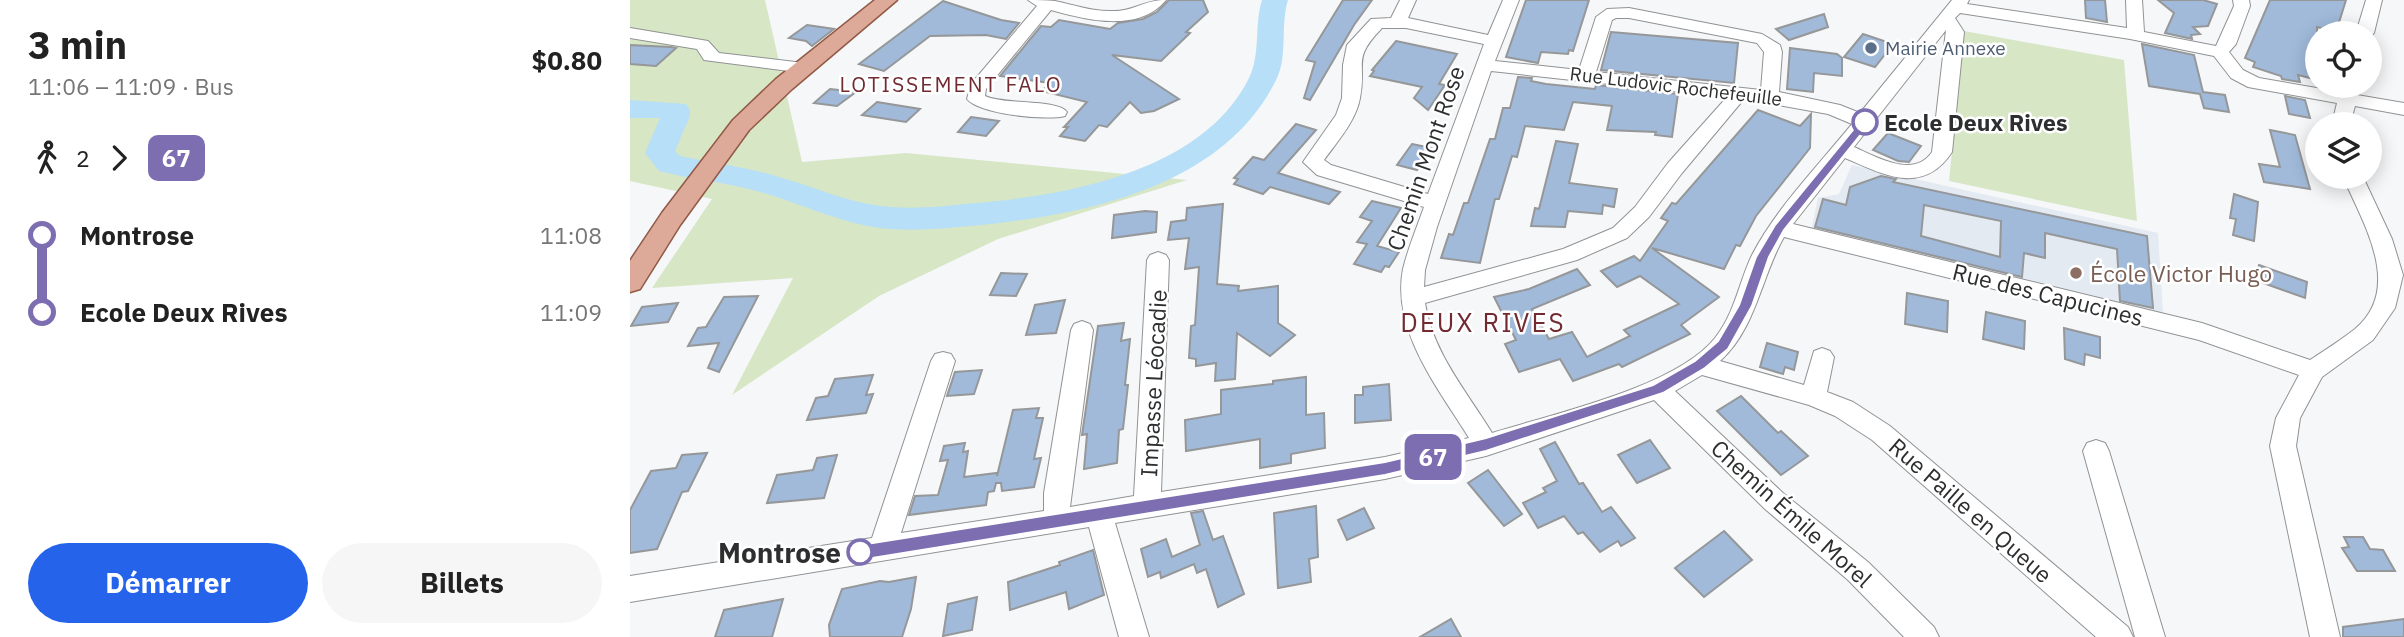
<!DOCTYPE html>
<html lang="fr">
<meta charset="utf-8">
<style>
:root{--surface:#fff;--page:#f6f6f6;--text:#222;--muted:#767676;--accent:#2563eb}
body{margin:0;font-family:"IBM Plex Sans",sans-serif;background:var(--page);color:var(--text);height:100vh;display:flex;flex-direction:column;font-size:26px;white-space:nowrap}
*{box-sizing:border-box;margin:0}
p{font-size:23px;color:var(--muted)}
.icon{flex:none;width:38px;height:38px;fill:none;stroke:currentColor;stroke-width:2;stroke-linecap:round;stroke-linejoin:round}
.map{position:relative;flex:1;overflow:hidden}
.details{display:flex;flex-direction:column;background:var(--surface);width:630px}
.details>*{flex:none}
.badge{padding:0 14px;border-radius:10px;font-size:24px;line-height:46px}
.tools{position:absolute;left:1675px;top:21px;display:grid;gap:14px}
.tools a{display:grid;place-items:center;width:77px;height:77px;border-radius:50%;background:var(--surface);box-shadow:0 4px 18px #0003;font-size:35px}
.map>.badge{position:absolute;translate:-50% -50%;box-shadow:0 0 0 4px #fff}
.legs{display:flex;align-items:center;gap:10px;height:77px;padding:0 28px;font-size:23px}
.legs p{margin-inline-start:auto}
.summary{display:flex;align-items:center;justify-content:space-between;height:119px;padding:0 28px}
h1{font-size:38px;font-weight:700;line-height:52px}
.button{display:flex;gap:14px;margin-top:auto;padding:14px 28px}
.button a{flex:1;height:80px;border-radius:42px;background:var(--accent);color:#fff;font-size:28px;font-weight:700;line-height:80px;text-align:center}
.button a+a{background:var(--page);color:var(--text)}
ul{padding:0 28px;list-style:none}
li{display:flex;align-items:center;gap:24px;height:77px;font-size:26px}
li i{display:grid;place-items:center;width:10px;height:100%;margin:0 9px;background:currentColor}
li i::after{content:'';width:18px;height:18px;margin:-9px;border:5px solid;border-radius:50%;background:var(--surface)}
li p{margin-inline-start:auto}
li:first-child i{background:linear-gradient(#0000 50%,currentColor 0)}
li:last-child i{background:linear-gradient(currentColor 50%,#0000 0)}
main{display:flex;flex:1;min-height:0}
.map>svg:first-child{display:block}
.built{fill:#e3eaf2}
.green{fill:#d7e6c5}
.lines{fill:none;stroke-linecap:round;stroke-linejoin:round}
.river{fill:#b7dff7;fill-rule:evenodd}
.building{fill:#a1bada;stroke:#959799;stroke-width:2;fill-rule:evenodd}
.minor-casing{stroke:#909294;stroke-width:2}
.major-casing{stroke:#915946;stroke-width:3}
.minor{fill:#fff;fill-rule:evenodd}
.major{fill:#dda998;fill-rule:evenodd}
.line-1{fill:#7c6eb0;stroke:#fff;stroke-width:2}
.service-dot{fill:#5c6f8a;stroke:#fff;stroke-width:2.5}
.stop-1-dot{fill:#fff;stroke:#7c6eb0;stroke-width:3.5}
.education-dot{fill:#8d6e63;stroke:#fff;stroke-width:2.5}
.labels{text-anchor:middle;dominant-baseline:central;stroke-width:5;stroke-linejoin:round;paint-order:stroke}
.far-service-label{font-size:19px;fill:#4e5e75;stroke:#fff;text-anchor:start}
.far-street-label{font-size:19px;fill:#2d2e2f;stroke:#fff}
.far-neighbourhood-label{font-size:21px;letter-spacing:2px;fill:#712b31;stroke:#fff}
.stop-label{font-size:23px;font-weight:bold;fill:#2d2e2f;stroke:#fff;text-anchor:start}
.street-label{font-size:23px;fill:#2d2e2f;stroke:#fff}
.education-label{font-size:23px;fill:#785e54;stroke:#fff;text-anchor:start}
.quarter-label{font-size:26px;letter-spacing:2px;fill:#712b31;stroke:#fff}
.near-stop-label{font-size:28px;font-weight:bold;fill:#2d2e2f;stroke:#fff;text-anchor:end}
</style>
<main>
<section class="details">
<div class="summary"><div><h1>3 min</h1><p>11:06 – 11:09 · Bus</p></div><b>$0.80</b></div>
<div class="legs"><svg class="icon" aria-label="walk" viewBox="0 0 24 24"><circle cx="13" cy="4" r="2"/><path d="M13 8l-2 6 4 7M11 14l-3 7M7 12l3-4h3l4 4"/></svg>2<svg class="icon" aria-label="forward" viewBox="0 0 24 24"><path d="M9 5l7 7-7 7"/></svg><b class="badge" style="background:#7c6eb0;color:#fff">67</b></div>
<ul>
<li><i style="color:#7c6eb0"></i><b>Montrose</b><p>11:08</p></li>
<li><i style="color:#7c6eb0"></i><b>Ecole Deux Rives</b><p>11:09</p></li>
</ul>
<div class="button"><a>Démarrer</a><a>Billets</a></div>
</section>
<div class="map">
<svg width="1774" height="637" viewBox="0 0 1774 637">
<rect width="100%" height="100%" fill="#f5f7f9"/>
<polygon class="built" points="1222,165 1528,233 1533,313 1181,231 1188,198 1209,194"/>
<g class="green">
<polygon points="0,0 135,0 172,162 276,153 557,180 368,239 249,296 102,395 163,278 22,288 82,199 0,181"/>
<polygon points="1334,31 1494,60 1507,221 1319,181"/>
</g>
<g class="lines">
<path class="river" d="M632,0h26c-8,25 0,55 -11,78 -52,108 -189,136 -296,147 -33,3 -68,7 -101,3 -44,-6 -84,-27 -127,-38 -31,-8 -63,-11 -94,-19l-14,-18 15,-35h-30v-18l56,4 4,6v6l-15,35 5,5c33,7 66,11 99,21 33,9 67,25 102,29 31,4 64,0 95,-3 93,-8 227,-32 273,-125 12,-24 5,-53 13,-78z"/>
</g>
<g class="building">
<polygon points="539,0 573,0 578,12 556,32 560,33 531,61 482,55 549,99 524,111 511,113 500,102 477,127 469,125 455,141 430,136 438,127 434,127 457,102 412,91 420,83 370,76 411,26 421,27 429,20 480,29 488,23 513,19 527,12"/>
<polygon points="713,0 742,0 724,25 680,100 674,98 685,62 676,60"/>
<polygon points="896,0 959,0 943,51 939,50 938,54 911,52 908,63 876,57"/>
<polygon points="1455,0 1475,0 1477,22 1456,18"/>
<polygon points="1528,0 1573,0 1587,4 1578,26 1563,27 1570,34 1561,35 1562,39 1535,33 1544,13"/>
<polygon points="1640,0 1716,0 1706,32 1687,27 1687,80 1668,75 1670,82 1652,79 1651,76 1623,67 1625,62 1615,58"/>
<polygon points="313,1 371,20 389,23 376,39 356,35 300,36 254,71 229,64"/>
<polygon points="1194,14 1198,27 1159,40 1146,29"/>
<polygon points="177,25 204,29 182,46 176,41 159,38"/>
<polygon points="981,32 1108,43 1104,83 971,70"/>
<polygon points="1233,34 1263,44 1245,67 1214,57"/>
<polygon points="766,41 827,54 809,84 815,85 798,110 784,98 792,87 740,76 744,71 742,70"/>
<polygon points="1512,44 1564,55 1573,92 1595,95 1599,112 1574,108 1570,94 1519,86"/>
<polygon points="0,45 41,47 46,48 26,66 0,64"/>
<polygon points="1160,48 1207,54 1212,58 1212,76 1184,73 1183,92 1157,89"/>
<polygon points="888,77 902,78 901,81 916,84 965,89 966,85 1048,94 1042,137 1025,135 1026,132 977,130 982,106 943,102 934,130 895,126 887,157 882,156 869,199 865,199 850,263 811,258 819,234 823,235 834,203 838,203 860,139 865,139 873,108 880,108"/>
<polygon points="200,89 226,92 207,106 184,103"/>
<polygon points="1655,96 1675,100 1680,118 1659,114"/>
<polygon points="247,102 290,109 276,122 232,115"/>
<polygon points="1128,110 1170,126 1181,114 1180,148 1126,216 1110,246 1106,245 1094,269 1022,248 1089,297 1051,325 1060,334 992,367 989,364 943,381 930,359 889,372 875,344 886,340 864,297 899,289 947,269 960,285 902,309 919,339 942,332 957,357 1000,336 994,330 1049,304 1010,276 987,287 971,271 1004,256 1010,261 1038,221 1031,218 1042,203 1046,204"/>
<polygon points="341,117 369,121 356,136 328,132"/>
<polygon points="666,124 686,130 648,173 710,192 699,204 640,187 633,194 604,184 608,179 604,178 623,157 634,160"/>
<polygon points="1640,130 1665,135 1680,189 1634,182 1629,164 1650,167"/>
<polygon points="1258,133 1291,146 1279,162 1268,161 1243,150"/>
<polygon points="926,141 948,144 939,183 987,189 984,207 973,205 972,214 938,211 935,227 901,226 905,208 909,209"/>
<polygon points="782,144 801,148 787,170 767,165"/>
<path d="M1251,176l15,3 -3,3 254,54 6,72 -33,-7 -3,-52 -72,-16v25l-21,-5 -2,24 -207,-50 8,-28 23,6 4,-18zM1294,205l77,16 -1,36 -79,-21z"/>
<polygon points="1604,194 1628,202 1624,241 1603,235 1606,219 1600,218"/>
<polygon points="742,201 771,208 747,246 769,252 759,267 755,266 751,272 724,264 737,244 727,242 742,221 730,217"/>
<polygon points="593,204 587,284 609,286 608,291 648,286 648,323 665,335 640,356 607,333 605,379 585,381 586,363 566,366 566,359 559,358 561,326 565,325 569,267 555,269 559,238 538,240 541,222 556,220 557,208"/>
<polygon points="515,211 527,212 526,232 482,238 484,215"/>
<polygon points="1629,265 1677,282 1675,298 1625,280"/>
<polygon points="371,273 397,274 386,296 360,295"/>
<polygon points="1277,293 1318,301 1317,332 1275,324"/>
<polygon points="128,296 89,372 78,368 89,343 58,346 68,328 76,327 94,297"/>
<polygon points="435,300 426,333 396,335 405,305"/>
<polygon points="48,303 38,322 1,326 12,307"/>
<polygon points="1356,312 1395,321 1394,349 1353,339"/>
<polygon points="494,323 491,341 500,339 495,385 498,385 493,429 489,430 487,463 454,469 457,434 452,435 468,326"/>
<polygon points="1434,328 1470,337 1470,358 1455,354 1454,365 1435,359"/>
<polygon points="1137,343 1168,352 1164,370 1155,367 1153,374 1130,367"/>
<polygon points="352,370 344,394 317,396 325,372"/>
<polygon points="243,375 236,395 243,394 236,413 177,420 186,398 198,396 205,379"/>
<polygon points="676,377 676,415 694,413 695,448 661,454 661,463 630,468 630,439 556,451 555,420 591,414 591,390 643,384 643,381"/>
<polygon points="759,384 761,420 725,423 725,395 733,395 733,387"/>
<polygon points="1111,396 1148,433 1151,431 1178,456 1151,475 1087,411"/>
<polygon points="409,408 406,418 413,418 404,459 411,458 404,487 372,491 371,483 366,483 364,491 358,492 356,505 279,515 285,496 308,495 318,460 310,461 314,446 335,443 333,452 338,451 334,477 367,473 367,476 383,410"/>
<polygon points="1020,440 1040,468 1007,483 988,455"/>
<polygon points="925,442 949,484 953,483 972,512 981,507 1005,538 991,546 988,541 970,552 953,532 948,534 934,516 908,528 893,503 916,492 913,488 927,481 910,449"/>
<polygon points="77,453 58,491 52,492 27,549 0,553 0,510 21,471 46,468 52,455"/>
<polygon points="207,455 194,498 137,503 147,475 183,470 187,458"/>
<polygon points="858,470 892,514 874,526 838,483"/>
<polygon points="686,506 688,557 679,559 681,582 648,588 644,513"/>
<polygon points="734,508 744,528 717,540 708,520"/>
<polygon points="573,511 583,540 593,536 614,594 588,607 576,569 567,573 564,564 531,578 530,572 518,577 511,549 536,539 542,557 570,545 561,513"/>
<polygon points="1094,531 1122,560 1074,597 1045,568"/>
<polygon points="1714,537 1733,537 1740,549 1753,550 1765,571 1727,571 1712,548 1719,547"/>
<polygon points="463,550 474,595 439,609 436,592 380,610 378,582 430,565 429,562"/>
<polygon points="286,577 281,609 272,637 200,637 199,625 212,589 250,581 259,582"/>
<polygon points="347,597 342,630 313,636 318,604"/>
<polygon points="153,599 142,637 85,637 94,610"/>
<polygon points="821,619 831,637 790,637"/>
<polygon points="1774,619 1774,637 1713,637 1713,627"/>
</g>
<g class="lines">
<defs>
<g id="minor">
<path d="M398,0c9,0 19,0 27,1 20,4 38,11 59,10 21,0 29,-11 52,-11 -27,33 -80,20 -115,10l-65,79 -1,7c19,9 72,3 82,16l-2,4c-19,5 -86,-2 -98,-17l4,-15 66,-78z"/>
<path d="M770,0h16l-8,18 80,17 15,-35h16l-24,61 84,9 17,-53 11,-8 22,-1 133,26 18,11 2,7 -3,40 61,13 20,8 92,-113h17l-2,4 160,24 -1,-28h16l2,32 72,14 18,-40 -1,-6h16l1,6 -14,38 -7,8 14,18 16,8 81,14 2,-6h16l-1,9 47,8v12l-49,-9 -5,18h-18l5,-21 -89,-16 -17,-9 -17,-22 -84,-17 -170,-26 -5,5 9,14 -12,120c-29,44 -68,23 -107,6l-52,66 409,99 108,37c15,-10 31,-20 45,-31 49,-41 8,-106 -12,-152h20l29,62 11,36 -8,33 -22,32 -51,37 -22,41 -4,28 44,191h-30l-40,-191 6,-28 23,-43 -100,-35 -415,-103c-23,40 -28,92 -64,124l84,24 10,-34 8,-3 8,3 4,6 -7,35 26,10 37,24 238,201 5,10h-37l-224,-197 -37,-24 -26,-11 -107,-30 -27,16 108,102 85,69 66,65 5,10h-35l-56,-57 -83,-71 -111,-109 -168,56 -101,23 -270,44 34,114h-30l-30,-110 -459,75v-26l242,-38 59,-177 4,-7 8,-2 8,2 4,7 -54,172 143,-22v-18l27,-163 3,-6 8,-3 8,3 3,6 -23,177 64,-11 13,-236 3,-5 8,-3 8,3 3,5 -8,232 224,-35 84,-19c-30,-49 -78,-107 -66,-169 5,-21 14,-42 21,-62l-107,-32 -14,-13 33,-47 6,-17 1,-33 4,-20 24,-26 20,-1zM986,18h13l128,25 7,9 -3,38 -165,-18 16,-52zM752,28h24l78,16 -56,150 -97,-29 -7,-5c13,-18 32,-39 36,-62 7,-36 -9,-38 22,-70zM1316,30l-14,122c-18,27 -55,5 -78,-5zM861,71l236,26 -59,66 -33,44 -22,21 -50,21 -139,38 1,-17 12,-43zM1114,99l84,15 24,10c-34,42 -75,83 -100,131 -13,27 -17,58 -37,83 -39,49 -162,76 -223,95 -25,-41 -60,-82 -67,-130l152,-43 50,-22 22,-21 33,-44z"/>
<polygon points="1736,0 1752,0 1744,33 1740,37 1740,33 1726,33"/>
<polygon points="0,28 78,41 89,53 174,63 183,68 174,73 74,60 67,49 0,38"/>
<polygon points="1466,440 1475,443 1479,451 1535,637 1505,637 1453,451 1457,443"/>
</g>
<polygon id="major" points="245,0 267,0 162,89 119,130 50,225 10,289 0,292 0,261 32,213 103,120 146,79"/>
</defs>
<use href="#minor" class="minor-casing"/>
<use href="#major" class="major-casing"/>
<use href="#minor" class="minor"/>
<use href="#major" class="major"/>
</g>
<polygon class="line-1" points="1231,120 1241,122 1154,230 1139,257 1122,306 1098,349 1075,368 1033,393 856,451 755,475 230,560 224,557 221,552 224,547 230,545 755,462 856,438 1023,385 1065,361 1088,341 1109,305 1126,257 1145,225"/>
<circle class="service-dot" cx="1241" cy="48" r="7"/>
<g class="stop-1-dot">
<circle cx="1235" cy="122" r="12"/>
<circle cx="230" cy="552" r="12"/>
</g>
<circle class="education-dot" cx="1446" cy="273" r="7"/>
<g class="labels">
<g class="far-service-label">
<text x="1255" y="48">Mairie Annexe</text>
</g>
<g class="far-street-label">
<text transform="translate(1046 86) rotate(7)">Rue Ludovic Rochefeuille</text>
</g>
<g class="far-neighbourhood-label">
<text x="321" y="84">LOTISSEMENT FALO</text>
</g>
<g class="stop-label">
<text x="1254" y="122">Ecole Deux Rives</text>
</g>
<g class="street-label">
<text transform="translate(795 158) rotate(-71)">Chemin Mont Rose</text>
<text transform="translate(1418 294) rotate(14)">Rue des Capucines</text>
<text transform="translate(523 383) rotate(-87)">Impasse Léocadie</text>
<text transform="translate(1341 510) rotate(41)">Rue Paille en Queue</text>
<text transform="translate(1162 513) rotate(42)">Chemin Émile Morel</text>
</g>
<g class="education-label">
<text x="1460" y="273">École Victor Hugo</text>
</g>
<g class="quarter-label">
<text x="853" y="322">DEUX RIVES</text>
</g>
<g class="near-stop-label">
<text x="211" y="552">Montrose</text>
</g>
</g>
</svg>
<div class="tools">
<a><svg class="icon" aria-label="locate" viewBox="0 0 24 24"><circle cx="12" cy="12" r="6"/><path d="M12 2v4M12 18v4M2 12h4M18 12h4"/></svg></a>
<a><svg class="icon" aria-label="layers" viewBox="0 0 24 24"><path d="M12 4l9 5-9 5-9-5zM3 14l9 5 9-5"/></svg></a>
</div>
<b class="badge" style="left:803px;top:457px;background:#7c6eb0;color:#fff">67</b>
</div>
</main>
